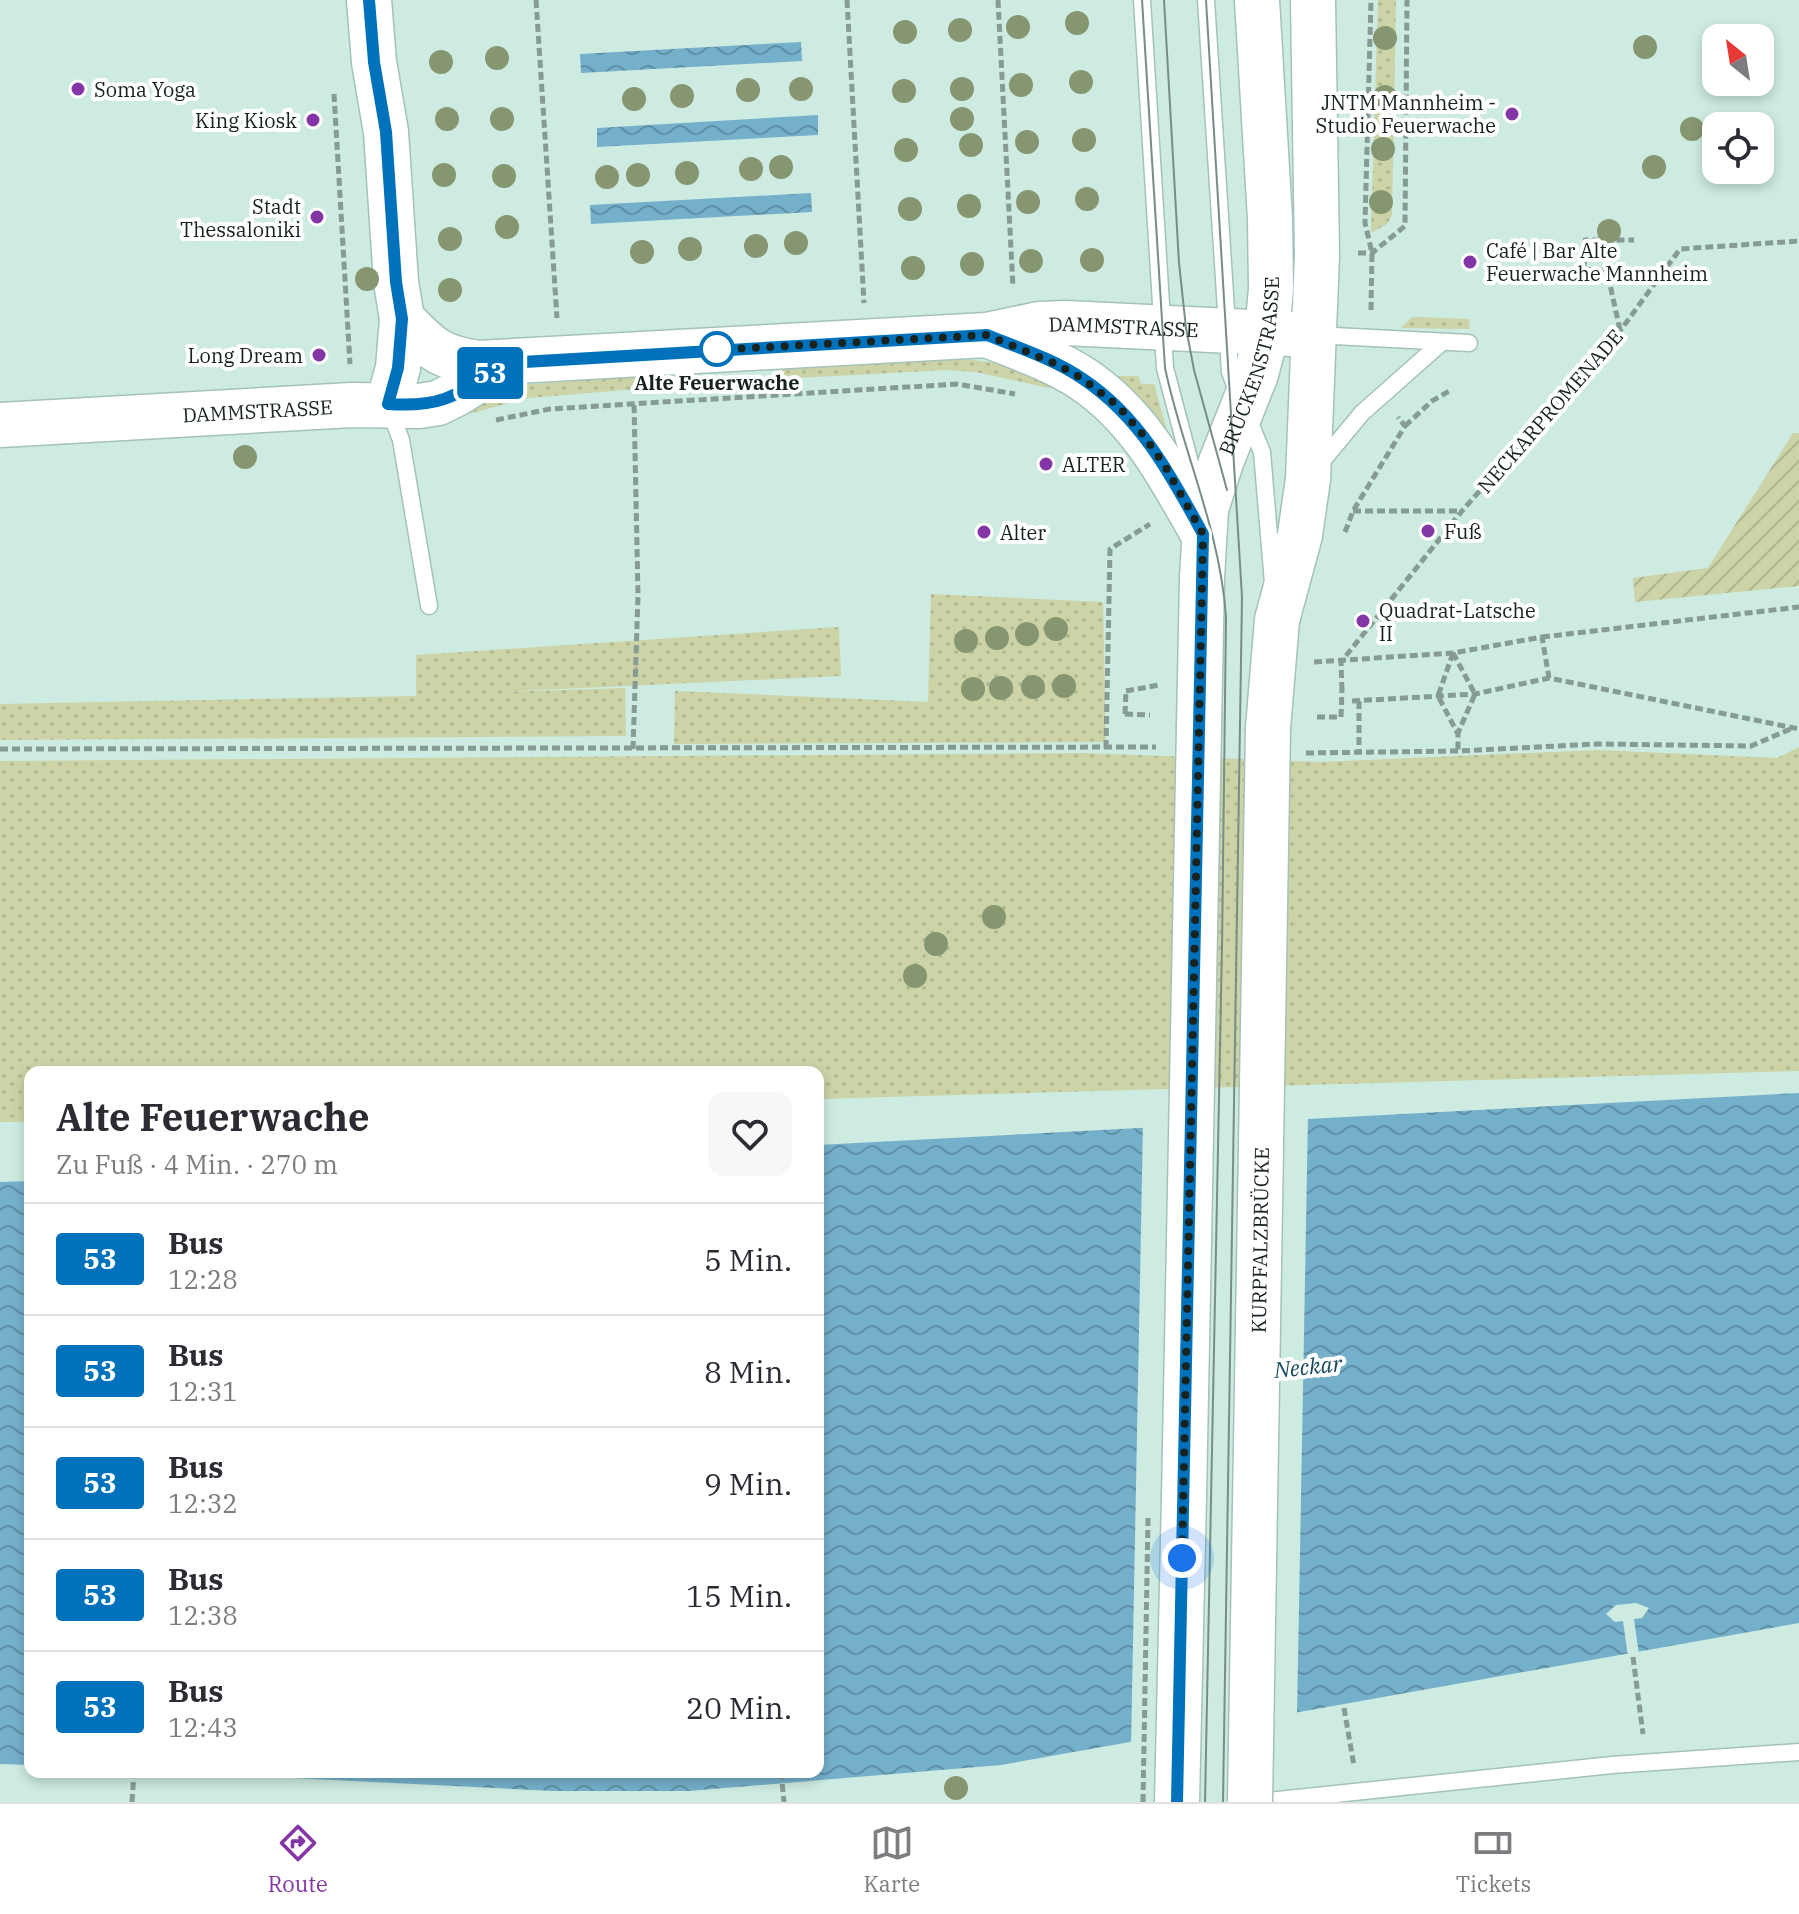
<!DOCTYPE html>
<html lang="de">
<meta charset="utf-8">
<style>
:root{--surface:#fff;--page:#f7f7f7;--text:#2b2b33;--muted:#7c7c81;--line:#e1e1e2;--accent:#8436a6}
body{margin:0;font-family:"IBM Plex Serif",serif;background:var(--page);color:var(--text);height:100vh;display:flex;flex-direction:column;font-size:30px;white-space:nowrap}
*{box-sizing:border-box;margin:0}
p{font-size:26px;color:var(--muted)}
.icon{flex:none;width:44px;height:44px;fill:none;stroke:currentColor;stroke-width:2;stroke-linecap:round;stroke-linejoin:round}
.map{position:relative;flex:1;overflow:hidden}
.drawer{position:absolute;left:24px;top:1066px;width:800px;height:712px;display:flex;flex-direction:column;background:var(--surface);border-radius:16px;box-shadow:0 4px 12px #0003}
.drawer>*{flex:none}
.badge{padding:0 16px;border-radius:6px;font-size:28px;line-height:52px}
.needle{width:52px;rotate:330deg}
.buttons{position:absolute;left:1702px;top:24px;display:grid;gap:16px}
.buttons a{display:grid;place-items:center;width:72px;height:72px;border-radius:16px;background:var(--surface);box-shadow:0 4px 12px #0003;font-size:40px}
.you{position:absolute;width:40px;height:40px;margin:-20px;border:6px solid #fff;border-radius:50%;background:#1a73e8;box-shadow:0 0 0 12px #1a73e833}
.map>.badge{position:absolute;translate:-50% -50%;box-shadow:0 0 0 4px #fff}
.round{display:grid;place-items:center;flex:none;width:84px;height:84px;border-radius:16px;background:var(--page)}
.overview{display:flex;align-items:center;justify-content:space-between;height:136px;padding:0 32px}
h1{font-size:38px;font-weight:700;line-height:60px}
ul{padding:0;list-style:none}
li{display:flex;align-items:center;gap:24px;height:112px;padding:0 32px;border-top:2px solid var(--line)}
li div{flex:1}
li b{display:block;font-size:30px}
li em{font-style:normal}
li .badge{min-width:88px;font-weight:700;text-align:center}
.menu{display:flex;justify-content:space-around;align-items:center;height:112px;border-top:2px solid var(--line);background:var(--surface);font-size:22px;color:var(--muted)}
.menu a{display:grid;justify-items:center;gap:4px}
.menu .active{color:var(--accent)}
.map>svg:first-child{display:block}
.grass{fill:url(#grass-dots)}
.garden{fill:url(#garden-furrows)}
.water{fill:url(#water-waves)}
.pier{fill:#cdebe1}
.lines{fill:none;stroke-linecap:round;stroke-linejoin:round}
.lane-casing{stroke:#a4c2b8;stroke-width:19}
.secondary-casing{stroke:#a4c2b8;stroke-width:47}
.path{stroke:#859b94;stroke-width:5;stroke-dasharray:8 4;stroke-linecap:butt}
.lane{stroke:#fff;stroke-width:16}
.secondary{stroke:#fff;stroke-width:44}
.tram{stroke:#788d87;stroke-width:2}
.secondary-bridge-casing{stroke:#a4c2b8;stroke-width:47;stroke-linecap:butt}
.path-bridge{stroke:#859b94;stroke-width:5;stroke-dasharray:8 4;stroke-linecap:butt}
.secondary-bridge{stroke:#fff;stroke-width:44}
.tree{fill:#859671}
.line-casing{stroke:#fff;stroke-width:18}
.line{stroke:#0072bc;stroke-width:12}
.walk{stroke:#182320;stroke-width:8;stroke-dasharray:0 14.4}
.poi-dot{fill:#8436a6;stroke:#fff;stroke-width:3}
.stop-dot{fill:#fff;stroke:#0072bc;stroke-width:4}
.labels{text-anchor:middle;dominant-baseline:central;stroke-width:8;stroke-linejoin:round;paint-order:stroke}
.poi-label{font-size:20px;fill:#182320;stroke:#fff;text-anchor:start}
.street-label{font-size:20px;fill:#182320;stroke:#fff}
.stop-label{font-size:20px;font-weight:bold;fill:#182320;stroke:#fff}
.water-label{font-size:22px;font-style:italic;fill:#17485c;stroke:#fff}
</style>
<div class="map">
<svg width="1799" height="1802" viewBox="0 0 1799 1802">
<defs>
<pattern id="grass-dots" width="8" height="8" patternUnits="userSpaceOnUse" patternTransform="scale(2)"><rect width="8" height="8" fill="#cbd3a7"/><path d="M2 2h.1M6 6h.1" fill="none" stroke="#aeb58f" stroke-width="1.8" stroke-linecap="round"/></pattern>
<pattern id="garden-furrows" width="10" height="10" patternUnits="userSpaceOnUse" patternTransform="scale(2)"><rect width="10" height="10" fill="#cbd3a7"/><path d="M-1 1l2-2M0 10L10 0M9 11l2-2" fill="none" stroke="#aeb58f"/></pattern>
<pattern id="water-waves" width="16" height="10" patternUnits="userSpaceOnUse" patternTransform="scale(2)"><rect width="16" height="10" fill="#75b0cb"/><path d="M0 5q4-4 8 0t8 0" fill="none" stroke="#5f8fa4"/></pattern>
</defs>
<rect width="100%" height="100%" fill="#cdebe1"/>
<g class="grass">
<polygon points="1378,0 1396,0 1392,215 1387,224 1371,233"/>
<polygon points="1412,317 1470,319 1469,329 1401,328"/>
<path d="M951,359c36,1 72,6 102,26l-4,3 -73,-16 -29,-2 -169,9v-12z"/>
<polygon points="660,374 661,387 528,398 461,416 497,392 522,385"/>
<polygon points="1112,376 1138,376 1141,384 1154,384 1169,438"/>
<polygon points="931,594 1103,602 1106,742 674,744 675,691 928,702"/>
<polygon points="839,627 841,676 497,692 625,688 626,736 0,740 0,704 416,696 416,655"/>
<polygon points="1799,747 1799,1071 818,1099 818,1072 30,1072 30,1122 0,1122 0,761 1084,753 1320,762 1598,750 1777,758"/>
</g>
<polygon class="garden" points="1793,433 1799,433 1799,586 1635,602 1633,578 1708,568"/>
<g class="water">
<polygon points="801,42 802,61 581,73 580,54"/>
<polygon points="818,115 818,135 597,147 597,128"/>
<polygon points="811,193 812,212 591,224 590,205"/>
<polygon points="1799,1093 1799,1623 1001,1765 689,1791 553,1791 172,1772 818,1772 818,1145"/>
<polygon points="30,1181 30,1765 0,1764 0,1182"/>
</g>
<g class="pier">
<polygon points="1308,1115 1297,1716 1131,1746 1143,1123"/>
<polygon points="1636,1603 1649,1608 1642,1618 1634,1619 1639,1655 1628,1657 1623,1621 1615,1622 1606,1614 1616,1605"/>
</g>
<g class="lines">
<defs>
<g id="lane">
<polyline points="1142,0 1165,368 1198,493"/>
<polyline points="1206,0 1230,372 1239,396"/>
<polyline points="1315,335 1469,343"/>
<polyline points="389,408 401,440 429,606"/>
<polyline points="1248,418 1262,452 1273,583"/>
<polyline points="1318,466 1362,413 1441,343"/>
<polyline points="1259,1802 1612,1765 1799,1752"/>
</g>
<g id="secondary">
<polyline points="369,0 374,62 386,132 396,282 402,319 398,368 388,404"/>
<path id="s1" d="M402,319c28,28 35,38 76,44l509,-28 52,-11 27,-1 248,12"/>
<path d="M987,335c32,13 67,25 96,44 57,38 87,97 120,155"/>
<path id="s2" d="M0,425l352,-20 67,1 19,-3 18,-9 50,-31"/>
<path id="s3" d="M1199,726l3,-148 4,-69 15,-47 35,-88 11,-42 4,-43 -1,-70 -13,-219"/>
<polyline points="1268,728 1277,620 1300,535 1308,479 1317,255 1313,0"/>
<polyline points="1177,1802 1184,1497"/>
</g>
</defs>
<use href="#lane" class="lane-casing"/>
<use href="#secondary" class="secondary-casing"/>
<g class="path">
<polyline points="536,0 557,318"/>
<polyline points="847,0 864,303"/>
<polyline points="998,0 1013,287"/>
<polyline points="334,94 350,364"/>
<polyline points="1358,253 1372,253 1405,226 1407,0"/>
<polyline points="1371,310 1372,253 1365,223 1371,0"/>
<polyline points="1620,330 1607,271 1584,269 1585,240 1634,240"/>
<polyline points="496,420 550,409 957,384 1015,394"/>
<polyline points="1405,426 1432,401 1451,390"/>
<polyline points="1353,511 1461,511"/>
<polyline points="1345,532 1353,511 1405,426 1398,417"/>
<polyline points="1542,637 1799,607"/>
<polyline points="1453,653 1438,696 1458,734 1458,751"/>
<polyline points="1453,653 1475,694 1458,733"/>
<polyline points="1314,662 1453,653 1542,637 1549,678"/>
<polyline points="1342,690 1341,662 1462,511 1620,331 1680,249 1799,241"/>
<polyline points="1126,691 1159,685"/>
<polyline points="1352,701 1475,694 1549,678 1799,729"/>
<polyline points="1359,701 1359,753"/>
<polyline points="1125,714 1150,715"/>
<polyline points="1317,717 1341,717"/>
<polyline points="1106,748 1110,549 1150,524"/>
<polyline points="0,749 1156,747"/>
<polyline points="633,749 638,595 634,403"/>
<polyline points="1306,753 1458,751 1597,744 1751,746 1793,728"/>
<polyline points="1633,1657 1643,1734"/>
<polyline points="1344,1708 1354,1766"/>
<polyline points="781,1772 784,1802"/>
<polyline points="132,1802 134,1772"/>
</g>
<use href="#lane" class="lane"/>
<use href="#secondary" class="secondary"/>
<g class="tram">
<path d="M1142,0l23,368c18,85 55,161 61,249l-4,330 -17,855"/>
<polyline points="1164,0 1179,263 1186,328 1194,370 1227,490"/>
<polyline points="1206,0 1242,597 1223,1802"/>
</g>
<defs>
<g id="secondary-bridge">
<polyline points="1184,1497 1199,726"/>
<path id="s4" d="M1250,1802l18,-1074"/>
</g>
</defs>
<use href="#secondary-bridge" class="secondary-bridge-casing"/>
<g class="path-bridge">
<polyline points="1125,714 1126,691"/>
<polyline points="1341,717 1342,690"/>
<polyline points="1143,1802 1148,1518"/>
</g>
<use href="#secondary-bridge" class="secondary-bridge"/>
</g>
<g class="tree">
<circle cx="1077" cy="23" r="12"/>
<circle cx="1018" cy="27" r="12"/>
<circle cx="960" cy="30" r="12"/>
<circle cx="905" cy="32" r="12"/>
<circle cx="1385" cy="38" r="12"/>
<circle cx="1645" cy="47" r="12"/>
<circle cx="497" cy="58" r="12"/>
<circle cx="441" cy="62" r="12"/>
<circle cx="1081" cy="82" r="12"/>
<circle cx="1021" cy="85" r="12"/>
<circle cx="801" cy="89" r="12"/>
<circle cx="962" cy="89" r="12"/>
<circle cx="748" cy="90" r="12"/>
<circle cx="904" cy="91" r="12"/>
<circle cx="682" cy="96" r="12"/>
<circle cx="1385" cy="97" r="12"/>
<circle cx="634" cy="99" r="12"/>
<circle cx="447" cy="119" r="12"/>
<circle cx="502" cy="119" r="12"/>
<circle cx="962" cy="119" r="12"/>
<circle cx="1692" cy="129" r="12"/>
<circle cx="1084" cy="140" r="12"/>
<circle cx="1027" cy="142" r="12"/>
<circle cx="971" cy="145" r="12"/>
<circle cx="1383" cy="149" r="12"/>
<circle cx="906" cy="150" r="12"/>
<circle cx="781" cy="167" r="12"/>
<circle cx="1654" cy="167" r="12"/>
<circle cx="751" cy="169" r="12"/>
<circle cx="687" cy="173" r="12"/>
<circle cx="444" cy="175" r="12"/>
<circle cx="638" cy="175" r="12"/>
<circle cx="504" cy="176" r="12"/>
<circle cx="607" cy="177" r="12"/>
<circle cx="1087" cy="199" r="12"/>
<circle cx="1028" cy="202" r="12"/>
<circle cx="1381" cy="202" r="12"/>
<circle cx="969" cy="206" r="12"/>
<circle cx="910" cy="209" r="12"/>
<circle cx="507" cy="227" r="12"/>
<circle cx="1609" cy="231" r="12"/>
<circle cx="450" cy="239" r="12"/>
<circle cx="796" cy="243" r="12"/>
<circle cx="756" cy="246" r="12"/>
<circle cx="690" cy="249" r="12"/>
<circle cx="642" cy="252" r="12"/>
<circle cx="1092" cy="260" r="12"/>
<circle cx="1031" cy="261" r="12"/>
<circle cx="972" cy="264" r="12"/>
<circle cx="913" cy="268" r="12"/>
<circle cx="367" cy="279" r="12"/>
<circle cx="450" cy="290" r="12"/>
<circle cx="245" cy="457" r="12"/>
<circle cx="1056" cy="629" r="12"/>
<circle cx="1027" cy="634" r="12"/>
<circle cx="997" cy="638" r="12"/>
<circle cx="966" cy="641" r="12"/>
<circle cx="1064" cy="686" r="12"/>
<circle cx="1033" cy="687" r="12"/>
<circle cx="1001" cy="688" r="12"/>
<circle cx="973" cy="689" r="12"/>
<circle cx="994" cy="917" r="12"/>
<circle cx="936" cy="944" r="12"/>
<circle cx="915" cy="976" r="12"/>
<circle cx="956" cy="1788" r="12"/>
</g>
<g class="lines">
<defs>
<path id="line" d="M369,0l5,62 12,70 10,150 6,37 -4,49 -10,36c58,4 71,-11 118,-41l481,-28c32,13 67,24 96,44 57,38 88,96 120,155l-26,1268"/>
</defs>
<use href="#line" class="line-casing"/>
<use href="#line" class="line"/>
<polyline class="walk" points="717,349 715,350 987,335 1056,364 1083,379 1118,406 1144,436 1165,466 1203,534 1182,1558"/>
</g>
<g class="poi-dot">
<circle cx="78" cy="89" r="8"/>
<circle cx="1512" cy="114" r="8"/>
<circle cx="313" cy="120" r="8"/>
<circle cx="317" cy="217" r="8"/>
<circle cx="1470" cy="262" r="8"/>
<circle cx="319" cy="355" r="8"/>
<circle cx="1046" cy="464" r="8"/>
<circle cx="1428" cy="531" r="8"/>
<circle cx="984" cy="532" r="8"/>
<circle cx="1363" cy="621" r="8"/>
</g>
<circle class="stop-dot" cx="717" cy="349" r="16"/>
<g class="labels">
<g class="poi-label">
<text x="94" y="89">Soma Yoga</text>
<text x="1496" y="102" text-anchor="end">JNTM Mannheim -<tspan x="1496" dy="23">Studio Feuerwache</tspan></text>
<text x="297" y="120" text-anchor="end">King Kiosk</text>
<text x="301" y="206" text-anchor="end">Stadt<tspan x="301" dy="23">Thessaloniki</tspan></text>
<text x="1486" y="250">Café | Bar Alte<tspan x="1486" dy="23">Feuerwache Mannheim</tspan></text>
<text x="303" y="355" text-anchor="end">Long Dream</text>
<text x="1062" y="464">ALTER</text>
<text x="1444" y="531">Fuß</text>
<text x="1000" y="532">Alter</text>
<text x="1379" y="610">Quadrat-Latsche<tspan x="1379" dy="23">II</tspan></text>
</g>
<g class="street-label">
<text stroke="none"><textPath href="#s1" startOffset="738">DAMMSTRASSE</textPath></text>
<text stroke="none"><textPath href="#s3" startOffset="368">BRÜCKENSTRASSE</textPath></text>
<text stroke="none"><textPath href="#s2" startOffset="258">DAMMSTRASSE</textPath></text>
<text transform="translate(1550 411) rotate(-49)">NECKARPROMENADE</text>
<text stroke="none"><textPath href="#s4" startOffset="562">KURPFALZBRÜCKE</textPath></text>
</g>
<g class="stop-label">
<text x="717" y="382">Alte Feuerwache</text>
</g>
<g class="water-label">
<text transform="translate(1308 1366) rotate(-6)">Neckar</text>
</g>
</g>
</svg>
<div class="buttons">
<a><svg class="needle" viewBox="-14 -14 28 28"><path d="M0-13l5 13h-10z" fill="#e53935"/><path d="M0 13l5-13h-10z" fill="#7c7c81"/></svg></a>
<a><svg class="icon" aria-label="locate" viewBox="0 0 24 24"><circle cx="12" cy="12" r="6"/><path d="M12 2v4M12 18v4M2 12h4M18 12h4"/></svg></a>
</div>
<div class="you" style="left:1182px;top:1558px"></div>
<b class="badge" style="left:490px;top:373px;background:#0072bc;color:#fff">53</b>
<section class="drawer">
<div class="overview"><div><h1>Alte Feuerwache</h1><p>Zu Fuß · 4 Min. · 270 m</p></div><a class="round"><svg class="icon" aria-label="heart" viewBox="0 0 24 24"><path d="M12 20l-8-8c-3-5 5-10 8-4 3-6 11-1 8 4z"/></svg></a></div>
<ul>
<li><span class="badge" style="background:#0072bc;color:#fff">53</span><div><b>Bus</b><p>12:28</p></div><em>5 Min.</em></li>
<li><span class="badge" style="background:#0072bc;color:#fff">53</span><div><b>Bus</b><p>12:31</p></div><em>8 Min.</em></li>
<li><span class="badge" style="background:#0072bc;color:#fff">53</span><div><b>Bus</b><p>12:32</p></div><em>9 Min.</em></li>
<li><span class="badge" style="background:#0072bc;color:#fff">53</span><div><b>Bus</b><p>12:38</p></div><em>15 Min.</em></li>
<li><span class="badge" style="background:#0072bc;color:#fff">53</span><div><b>Bus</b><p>12:43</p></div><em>20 Min.</em></li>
</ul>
</section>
</div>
<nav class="menu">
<a class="active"><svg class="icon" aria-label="directions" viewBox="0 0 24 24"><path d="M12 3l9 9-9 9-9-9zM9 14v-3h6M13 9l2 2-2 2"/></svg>Route</a>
<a><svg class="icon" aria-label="map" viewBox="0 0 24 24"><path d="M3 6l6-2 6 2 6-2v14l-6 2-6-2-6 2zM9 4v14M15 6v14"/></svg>Karte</a>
<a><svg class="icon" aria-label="tickets" viewBox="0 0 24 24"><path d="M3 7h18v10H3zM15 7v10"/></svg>Tickets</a>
</nav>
